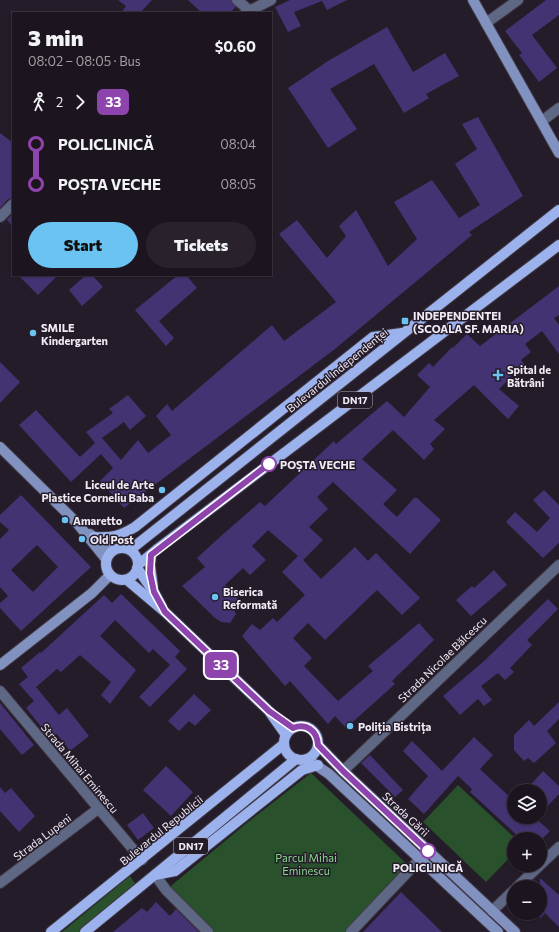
<!DOCTYPE html>
<meta charset="utf-8">
<style>
:root{--surface:#1c151f;--page:#29222c;--text:#f1f3f6;--muted:#a09fa4;--line:#3a343d;--accent:#6ac3f1}
body{margin:0;font-family:Commissioner,sans-serif;background:var(--page);color:var(--text);height:100vh;display:flex;flex-direction:column;font-size:15px;white-space:nowrap}
*{box-sizing:border-box;margin:0}
p{font-size:13px;color:var(--muted)}
.icon{flex:none;width:22px;height:22px;fill:none;stroke:currentColor;stroke-width:2;stroke-linecap:round;stroke-linejoin:round}
.map{position:relative;flex:1;overflow:hidden}
.sheet{position:absolute;left:12px;top:12px;width:260px;height:264px;display:flex;flex-direction:column;background:var(--surface);border-radius:0px;box-shadow:0 1px 3px #0004,0 0 0 1px var(--line)}
.sheet>*{flex:none}
.badge{padding:0 8px;border-radius:6px;font-size:14px;line-height:26px}
.fabs{position:absolute;left:507px;top:784px;display:grid;gap:8px}
.fabs a{display:grid;place-items:center;width:40px;height:40px;border-radius:50%;background:var(--surface);box-shadow:0 1px 3px #0004,0 0 0 1px var(--line);font-size:20px}
.map>.badge{position:absolute;translate:-50% -50%;box-shadow:0 0 0 2px #fff}
.legs{display:flex;align-items:center;gap:6px;height:44px;padding:0 16px;font-size:13px}
.legs p{margin-inline-start:auto}
.summary{display:flex;align-items:center;justify-content:space-between;height:68px;padding:0 16px}
h1{font-size:22px;font-weight:800;line-height:30px}
.cta{display:flex;gap:8px;margin-top:auto;padding:8px 16px}
.cta a{flex:1;height:46px;border-radius:24px;background:var(--accent);color:#111;font-size:16px;font-weight:800;line-height:46px;text-align:center}
.cta a+a{background:var(--page);color:var(--text)}
ul{padding:0 16px;list-style:none}
li{display:flex;align-items:center;gap:14px;height:40px;font-size:15px}
li i{display:grid;place-items:center;width:6px;height:100%;margin:0 5px;background:currentColor}
li i::after{content:'';width:10px;height:10px;margin:-5px;border:3px solid;border-radius:50%;background:var(--surface)}
li p{margin-inline-start:auto}
li:first-child i{background:linear-gradient(#0000 50%,currentColor 0)}
li:last-child i{background:linear-gradient(currentColor 50%,#0000 0)}
.map>svg:first-child{display:block}
.green{fill:#28512c}
.building{fill:#433372;fill-rule:evenodd}
.lines{fill:none;stroke-linecap:round;stroke-linejoin:round}
.street-casing{stroke:#413945;stroke-width:12}
.secondary-casing{stroke:#413945;stroke-width:12}
.primary-casing{stroke:#413945;stroke-width:12}
.street{stroke:#5e6885;stroke-width:10}
.secondary{stroke:#8192c0;stroke-width:10}
.primary{stroke:#9cb2ed;stroke-width:10}
.line-1-casing{stroke:#fff;stroke-width:9}
.line-1{stroke:#8e44ad;stroke-width:6}
.poi-dot{fill:#6ac3f1;stroke:#251c29;stroke-width:1.5}
.stop-1-dot{fill:#fff;stroke:#8e44ad;stroke-width:2}
.labels{text-anchor:middle;dominant-baseline:central;stroke-width:3;stroke-linejoin:round;paint-order:stroke}
.shield{fill:#251c29;stroke:#b3acb7;stroke-width:1}
.shield-label{font-size:10px;font-weight:bold;fill:#f0eaf4}
.poi-label{font-size:11px;font-weight:bold;fill:#f0eaf4;stroke:#251c29;text-anchor:start}
.street-label{font-size:11px;fill:#f0eaf4;stroke:#251c29}
.stop-label{font-size:11px;font-weight:bold;fill:#f0eaf4;stroke:#251c29;text-anchor:start}
.park-label{font-size:11px;fill:#86d98c;stroke:#251c29}
</style>
<div class="map">
<svg width="559" height="932" viewBox="0 0 559 932">
<rect width="100%" height="100%" fill="#251c29"/>
<g class="green">
<polygon points="311,773 411,868 351,932 208,932 166,890 248,822"/>
<polygon points="458,785 516,839 514,839 514,853 486,882 423,822"/>
<polygon points="130,876 136,885 79,932 62,932"/>
</g>
<g class="building">
<polygon points="118,0 152,0 140,13 121,13 126,6"/>
<polygon points="188,0 231,0 236,7 229,13 202,13"/>
<polygon points="290,0 347,0 327,10 322,1 294,12 301,26 288,32 275,7"/>
<polygon points="546,0 559,0 559,15 532,35 557,68 539,82 519,55 522,53 505,31"/>
<polygon points="387,27 413,72 445,53 459,76 426,94 429,98 404,113 374,64 330,89 357,129 328,148 288,88 328,61"/>
<polygon points="478,117 523,196 469,232 472,235 335,349 124,508 100,481 113,468 101,454 71,482 19,425 36,410 80,457 95,443 86,432 113,413 109,409 128,395 146,416 130,430 124,422 102,438 121,460 138,440 148,453 171,435 156,416 167,404 172,411 272,325 284,341 336,302 279,234 297,220 327,258 346,236 339,226 356,210 388,266 417,239 394,202 432,180 459,218 480,205 455,164 477,149 462,124"/>
<polygon points="0,133 13,143 13,198 8,199 0,208"/>
<polygon points="13,213 13,227 7,220"/>
<polygon points="18,275 58,275 38,295"/>
<polygon points="86,275 92,275 103,287 82,306 69,290"/>
<polygon points="178,275 186,275 197,288 159,321 174,338 166,346 135,310"/>
<polygon points="559,286 559,315 554,318 559,325 559,354 542,331 525,344 531,352 521,360 525,365 510,376 511,377 499,389 519,406 508,419 474,385 434,420 445,429 430,444 434,449 424,460 393,430 362,459 397,490 383,504 397,517 414,498 417,498 441,520 410,554 333,482 317,497 328,509 309,527 323,540 303,560 321,579 355,547 368,561 376,553 420,598 402,615 377,590 325,640 308,623 293,638 312,658 304,666 338,701 373,671 368,666 419,623 434,640 392,681 395,684 346,728 335,716 328,724 290,681 285,686 242,636 252,624 260,630 273,618 277,622 305,595 282,572 298,556 268,530 252,546 266,560 250,575 243,568 225,585 238,599 232,605 236,614 230,623 221,622 214,617 182,586 205,567 197,558 221,536 260,502 265,506 334,441 336,444 387,401 404,417 430,387 417,375 429,363 433,367 452,347 453,348 467,334 480,346"/>
<polygon points="0,362 20,382 0,403"/>
<polygon points="544,490 559,505 559,543 543,558 506,522 515,512 537,532 550,518 533,500"/>
<path d="M21,495l70,72 -70,64 -21,-23v-5l8,-7 -8,-9v-48l9,-9 -9,-8v-7zM37,545l21,22 -25,25 -22,-22z"/>
<polygon points="494,570 507,585 471,616 456,600 472,586 474,588"/>
<polygon points="121,594 180,651 175,657 187,669 150,707 139,697 170,665 153,649 149,653 115,620 100,636 136,670 110,704 101,695 111,682 80,655 61,672 57,669 36,687 59,715 67,708 89,736 70,751 57,734 51,739 26,708 34,701 19,684 28,677 21,668 40,652 41,653 104,595 112,603"/>
<polygon points="548,599 558,609 527,640 532,645 510,668 514,672 505,680 498,673 481,686 492,700 484,706 478,699 460,715 443,696 483,662"/>
<polygon points="194,694 211,710 195,726 189,721 179,731 168,721"/>
<polygon points="559,702 559,719 547,731 556,743 534,763 528,758 524,761 514,750 514,735 529,720 534,726"/>
<polygon points="0,703 34,745 22,755 0,729"/>
<polygon points="474,737 493,755 480,769 514,801 514,817 534,817 550,831 542,839 521,839 470,792 472,789 458,776 424,814 408,799 428,776 403,751 412,741 442,771"/>
<polygon points="370,755 403,790 395,797 361,763"/>
<polygon points="166,766 193,792 171,816 143,790"/>
<polygon points="543,771 559,786 559,794 540,814 540,791 525,791"/>
<polygon points="0,787 5,793 11,788 35,816 19,832 0,811"/>
<polygon points="143,813 154,828 138,840 127,825"/>
<polygon points="540,878 559,895 559,927 545,913 540,919"/>
<polygon points="401,892 442,932 363,932"/>
<polygon points="156,902 170,916 176,909 199,932 113,932 142,908 147,912"/>
</g>
<g class="lines">
<defs>
<g id="street">
<polyline points="237,0 249,10"/>
<polyline points="245,13 271,0"/>
<polyline points="486,23 518,0"/>
<polyline points="542,121 559,108"/>
<polyline points="0,217 13,204"/>
<polyline points="0,691 142,860"/>
<polyline points="343,771 559,565"/>
<polyline points="155,875 166,890 208,932"/>
<polyline points="0,883 98,809"/>
<polyline points="517,887 559,847"/>
<polyline points="492,911 514,890"/>
<polyline points="351,932 419,860"/>
</g>
<g id="secondary">
<polyline points="473,0 559,153"/>
<polyline points="0,447 77,523 106,559"/>
<polyline points="90,534 113,550"/>
<polyline points="0,665 92,593 110,575"/>
<polyline points="318,745 343,771 515,932"/>
<polyline points="307,759 329,774 498,932"/>
</g>
<g id="primary">
<path d="M94,537c18,1 26,-1 41,-10l238,-190 29,-4"/>
<circle cx="122" cy="564" r="16"/>
<polyline points="130,550 559,210"/>
<polyline points="151,555 150,565 153,587"/>
<polyline points="138,565 156,550 559,245"/>
<polyline points="137,568 154,592 162,607"/>
<polyline points="127,580 165,612 269,711 286,735"/>
<circle cx="301" cy="743" r="17"/>
<polyline points="155,875 175,871 302,770 318,765"/>
<polyline points="51,932 284,744"/>
<polyline points="85,932 296,759"/>
</g>
</defs>
<use href="#street" class="street-casing"/>
<use href="#secondary" class="secondary-casing"/>
<use href="#primary" class="primary-casing"/>
<use href="#street" class="street"/>
<use href="#secondary" class="secondary"/>
<use href="#primary" class="primary"/>
</g>
<g class="lines">
<defs>
<path id="line-1" d="M269,464l-118,91 -1,18 4,19 11,20 104,99 24,17c13,-5 24,2 25,17l25,26 85,80"/>
</defs>
<use href="#line-1" class="line-1-casing"/>
<use href="#line-1" class="line-1"/>
</g>
<g class="poi-dot">
<rect x="401" y="317" width="8" height="8" rx="2"/>
<circle cx="33" cy="333" r="4"/>
<path d="M496 369h4v4h4v4h-4v4h-4v-4h-4v-4h4z"/>
<circle cx="162" cy="490" r="4"/>
<circle cx="65" cy="520" r="4"/>
<circle cx="82" cy="539" r="4"/>
<circle cx="215" cy="597" r="4"/>
<circle cx="350" cy="726" r="4"/>
</g>
<g class="stop-1-dot">
<circle cx="269" cy="464" r="7"/>
<circle cx="428" cy="851" r="7"/>
</g>
<g class="labels">
<g class="shield">
<rect x="338" y="392" width="34" height="16" rx="3"/>
<rect x="174" y="838" width="34" height="16" rx="3"/>
</g>
<g class="shield-label">
<text x="355" y="400">DN17</text>
<text x="191" y="846">DN17</text>
</g>
<g class="poi-label">
<text x="413" y="315">INDEPENDENTEI<tspan x="413" dy="13">(SCOALA SF. MARIA)</tspan></text>
<text x="41" y="327">SMILE<tspan x="41" dy="13">Kindergarten</tspan></text>
<text x="507" y="369">Spital de<tspan x="507" dy="13">Bătrâni</tspan></text>
<text x="154" y="484" text-anchor="end">Liceul de Arte<tspan x="154" dy="13">Plastice Corneliu Baba</tspan></text>
<text x="73" y="520">Amaretto</text>
<text x="90" y="539">Old Post</text>
<text x="223" y="591">Biserica<tspan x="223" dy="13">Reformată</tspan></text>
<text x="358" y="726">Poliția Bistrița</text>
</g>
<g class="street-label">
<text transform="translate(337 370) rotate(-39)">Bulevardul Independenței</text>
<text transform="translate(442 659) rotate(-44)">Strada Nicolae Bălcescu</text>
<text transform="translate(80 768) rotate(50)">Strada Mihai Eminescu</text>
<text transform="translate(406 814) rotate(43)">Strada Gării</text>
<text transform="translate(161 830) rotate(-39)">Bulevardul Republicii</text>
<text transform="translate(42 837) rotate(-37)">Strada Lupeni</text>
</g>
<g class="stop-label">
<text x="280" y="464">POȘTA VECHE</text>
<text x="428" y="867" text-anchor="middle">POLICLINICĂ</text>
</g>
<g class="park-label">
<text x="306" y="857">Parcul Mihai<tspan x="306" dy="13">Eminescu</tspan></text>
</g>
</g>
</svg>
<div class="fabs">
<a><svg class="icon" aria-label="layers" viewBox="0 0 24 24"><path d="M12 4l9 5-9 5-9-5zM3 14l9 5 9-5"/></svg></a>
<a>+</a>
<a>−</a>
</div>
<b class="badge" style="left:221px;top:665px;background:#8e44ad;color:#fff">33</b>
<section class="sheet">
<div class="summary"><div><h1>3 min</h1><p>08:02 – 08:05 · Bus</p></div><b>$0.60</b></div>
<div class="legs"><svg class="icon" aria-label="walk" viewBox="0 0 24 24"><circle cx="13" cy="4" r="2"/><path d="M13 8l-2 6 4 7M11 14l-3 7M7 12l3-4h3l4 4"/></svg>2<svg class="icon" aria-label="forward" viewBox="0 0 24 24"><path d="M9 5l7 7-7 7"/></svg><b class="badge" style="background:#8e44ad;color:#fff">33</b></div>
<ul>
<li><i style="color:#8e44ad"></i><b>POLICLINICĂ</b><p>08:04</p></li>
<li><i style="color:#8e44ad"></i><b>POȘTA VECHE</b><p>08:05</p></li>
</ul>
<div class="cta"><a>Start</a><a>Tickets</a></div>
</section>
</div>
